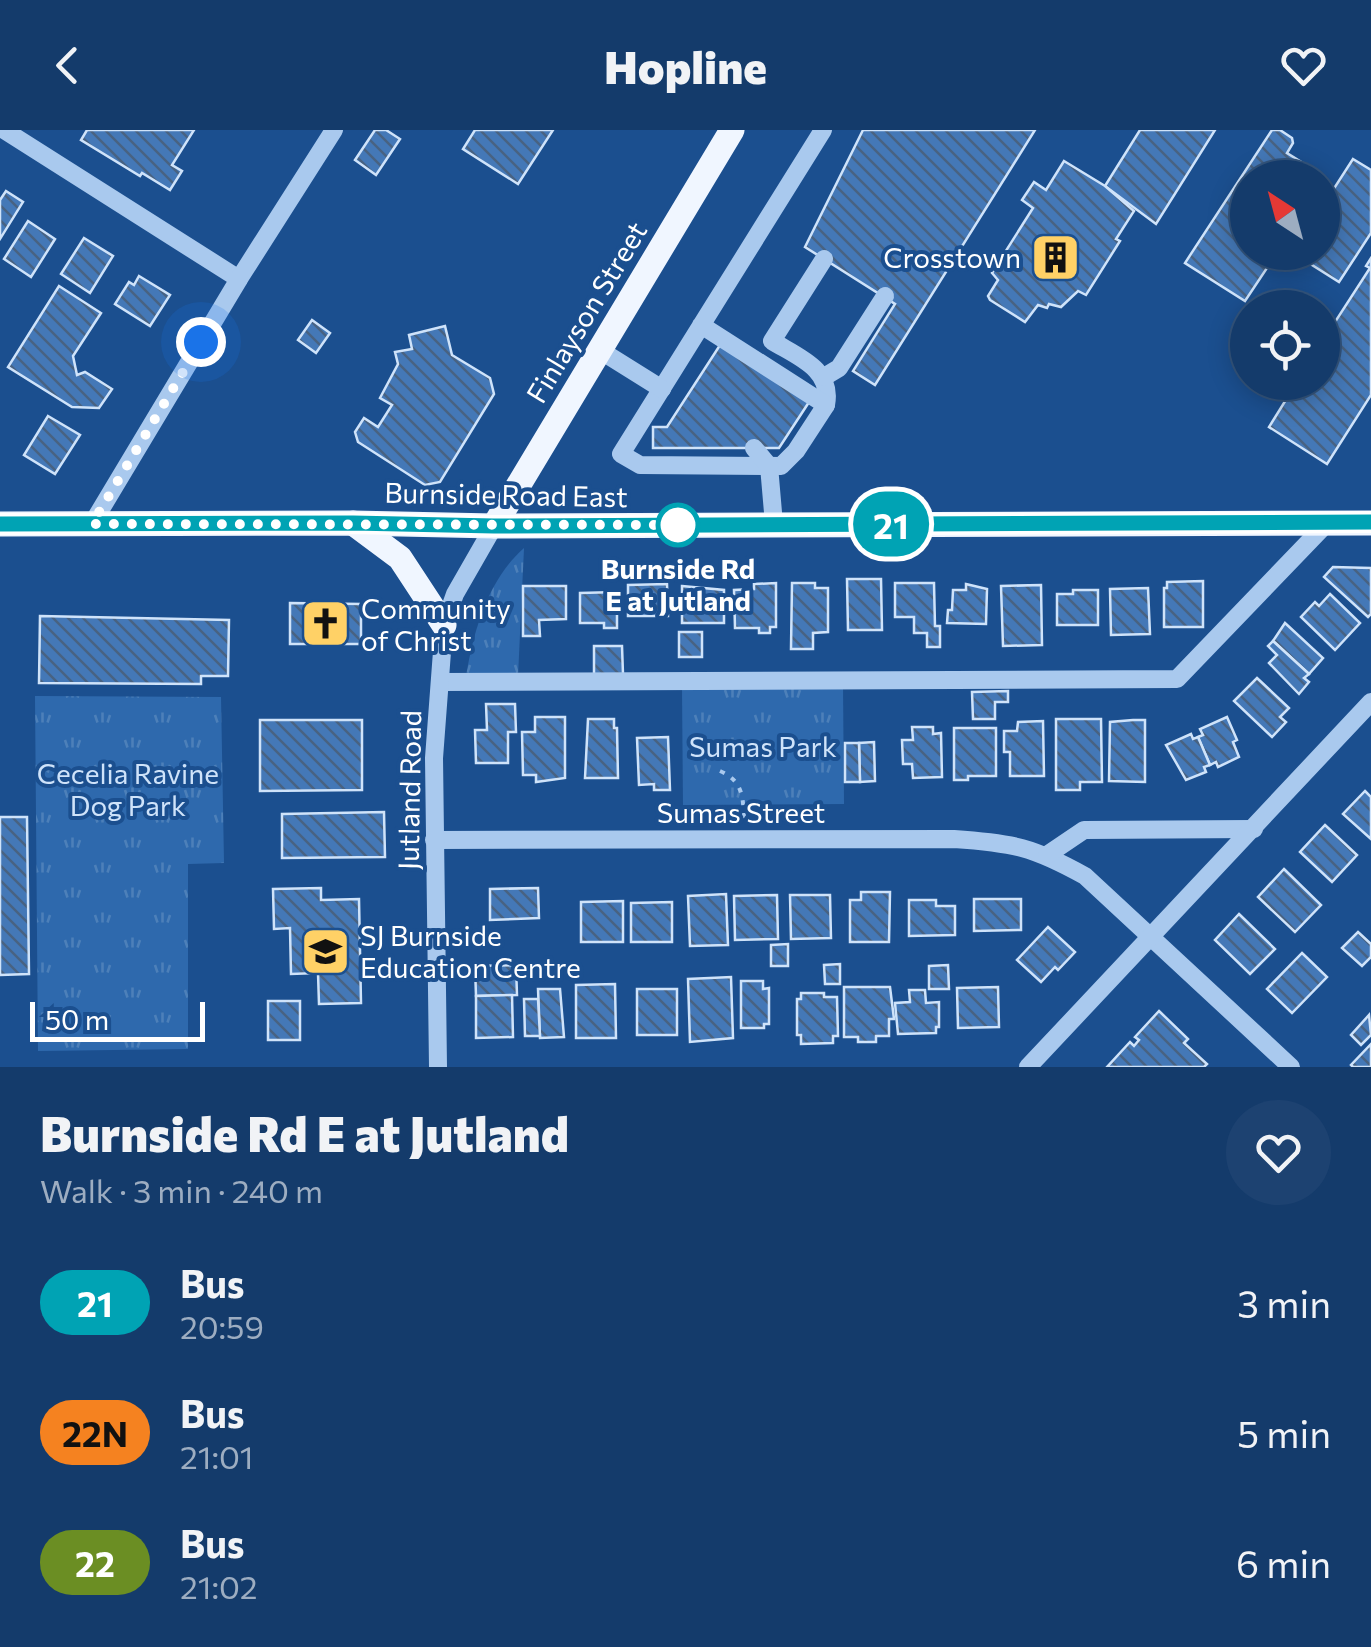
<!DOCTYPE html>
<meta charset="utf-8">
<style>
:root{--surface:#143b6b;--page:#1d4271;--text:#f1f3f6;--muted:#9dadc1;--line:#33557e}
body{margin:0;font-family:Commissioner,sans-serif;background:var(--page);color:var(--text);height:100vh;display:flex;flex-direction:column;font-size:38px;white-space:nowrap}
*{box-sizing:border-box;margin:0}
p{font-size:32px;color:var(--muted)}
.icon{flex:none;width:55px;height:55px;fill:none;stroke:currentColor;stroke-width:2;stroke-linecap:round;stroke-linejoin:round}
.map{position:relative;height:937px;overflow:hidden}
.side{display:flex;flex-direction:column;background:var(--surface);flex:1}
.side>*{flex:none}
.badge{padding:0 20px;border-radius:32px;font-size:35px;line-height:65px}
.needle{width:65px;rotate:324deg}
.buttons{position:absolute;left:1230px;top:30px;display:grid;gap:20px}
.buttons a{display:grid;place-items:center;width:110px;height:110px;border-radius:50%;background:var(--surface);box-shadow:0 5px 25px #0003,0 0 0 2px var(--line);font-size:50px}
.scale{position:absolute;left:30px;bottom:25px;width:175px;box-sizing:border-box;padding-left:10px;border:5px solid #fff;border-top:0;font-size:28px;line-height:35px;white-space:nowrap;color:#fff;-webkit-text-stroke:8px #1b4f8f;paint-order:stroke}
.you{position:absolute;width:50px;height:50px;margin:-25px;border:8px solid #fff;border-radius:50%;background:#1a73e8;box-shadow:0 0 0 15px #1a73e833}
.map>.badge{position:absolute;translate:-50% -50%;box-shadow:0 0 0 5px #fff}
.round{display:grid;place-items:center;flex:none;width:105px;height:105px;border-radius:52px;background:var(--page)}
.summary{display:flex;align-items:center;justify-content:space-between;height:170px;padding:0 40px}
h1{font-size:48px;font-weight:800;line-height:75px}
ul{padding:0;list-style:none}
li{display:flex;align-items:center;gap:30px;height:130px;padding:0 40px}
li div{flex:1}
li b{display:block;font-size:38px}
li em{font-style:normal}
li .badge{min-width:110px;font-weight:700;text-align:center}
header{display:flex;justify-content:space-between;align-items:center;height:130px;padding:0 40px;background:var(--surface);font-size:45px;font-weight:800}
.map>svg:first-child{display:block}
.park{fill:url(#park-tufts)}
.building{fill:url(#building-back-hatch);stroke:#cfe3fa;stroke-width:2.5}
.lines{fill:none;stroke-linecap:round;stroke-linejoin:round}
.path{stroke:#a9c9ee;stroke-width:4;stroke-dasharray:5 8;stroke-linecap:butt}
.minor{stroke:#a9c9ee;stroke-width:18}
.major{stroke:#f0f6ff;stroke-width:25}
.line-casing{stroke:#fff;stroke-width:22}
.line{stroke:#00a3b4;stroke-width:15}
.walk{stroke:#fff;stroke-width:10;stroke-dasharray:0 18}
.stop-dot{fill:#fff;stroke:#00a3b4;stroke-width:5}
.labels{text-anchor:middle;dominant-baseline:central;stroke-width:8;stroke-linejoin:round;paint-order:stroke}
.poi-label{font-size:28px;fill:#fff;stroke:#1b4f8f;text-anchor:start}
.street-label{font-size:28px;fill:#fff;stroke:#1b4f8f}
.stop-label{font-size:28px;font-weight:bold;fill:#fff;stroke:#1b4f8f}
.park-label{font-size:28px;fill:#cfe3fa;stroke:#1b4f8f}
</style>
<header><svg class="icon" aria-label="back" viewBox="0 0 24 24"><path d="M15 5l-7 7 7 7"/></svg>Hopline<svg class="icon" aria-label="heart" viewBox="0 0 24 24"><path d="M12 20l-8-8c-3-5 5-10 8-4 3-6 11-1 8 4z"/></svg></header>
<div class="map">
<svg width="1371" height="937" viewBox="0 0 1371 937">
<defs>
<pattern id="park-tufts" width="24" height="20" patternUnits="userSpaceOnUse" patternTransform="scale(2.5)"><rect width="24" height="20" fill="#2e69ad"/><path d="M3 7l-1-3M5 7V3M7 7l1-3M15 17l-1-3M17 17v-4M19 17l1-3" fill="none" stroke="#4d80b9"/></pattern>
<pattern id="building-back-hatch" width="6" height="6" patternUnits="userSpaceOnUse" patternTransform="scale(2.5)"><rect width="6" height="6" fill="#4478b7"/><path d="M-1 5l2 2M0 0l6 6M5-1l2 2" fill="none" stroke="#486282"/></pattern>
</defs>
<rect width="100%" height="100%" fill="#1b4f8f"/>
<g class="park">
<path d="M524,418l-6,128h-52c8,-47 22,-96 58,-128z"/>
<polygon points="682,557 843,557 844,674 683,675"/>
<polygon points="35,566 221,567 224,733 188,734 188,919 38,921"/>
</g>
<g class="building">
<polygon points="87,0 194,0 172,35 182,41 170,60 142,43 140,46 81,10"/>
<polygon points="375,0 386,0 400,9 376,45 355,30"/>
<polygon points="475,0 553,0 518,54 463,19"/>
<polygon points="863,0 1035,0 875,255 853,241 895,174 805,117"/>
<polygon points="1140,0 1215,0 1156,94 1105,56"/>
<polygon points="1272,0 1280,0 1292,8 1293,13 1287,23 1303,33 1304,38 1297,48 1248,48 1248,122 1270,122 1264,132 1269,135 1245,171 1185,133"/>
<polygon points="1353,29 1371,40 1371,103 1339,152 1293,123 1322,122 1322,77"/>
<polygon points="1064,31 1105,56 1134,81 1116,109 1120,111 1086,165 1078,161 1061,177 1049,174 1047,178 1038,175 1025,192 990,170 988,166 998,150 992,143 1033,78 1022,70 1034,52 1046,60"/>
<polygon points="6,61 23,72 0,109 0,70"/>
<polygon points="28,91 55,109 31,147 4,129"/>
<polygon points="84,108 113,126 90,163 61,144"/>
<polygon points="1371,128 1371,265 1327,334 1269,297 1297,252 1322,252 1322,212 1370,138 1366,136"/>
<polygon points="139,146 170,165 150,196 115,174 129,152 134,155"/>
<polygon points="59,156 101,183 73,226 77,245 85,242 112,259 99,278 72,277 8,237"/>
<polygon points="312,190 330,203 316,223 298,210"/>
<polygon points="445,196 452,225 490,248 494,264 440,352 425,355 358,312 355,302 364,288 378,297 392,275 380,268 398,234 395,222 412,219 409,205"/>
<polygon points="722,212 811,269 779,318 653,318 653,297 667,297"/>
<polygon points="48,286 80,305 55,344 24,325"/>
<polygon points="1333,437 1371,438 1371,484 1368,487 1324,447"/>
<polygon points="847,449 881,449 882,500 848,500"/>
<polygon points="1203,451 1203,497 1164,497 1164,458 1167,458 1167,452"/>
<polygon points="776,453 776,497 770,497 770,503 759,503 759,498 735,498 734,460 754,459 754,454"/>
<polygon points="792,453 815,453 815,458 828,458 828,502 813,503 813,519 791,519"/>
<polygon points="895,453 934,453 935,496 940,496 940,517 927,517 927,503 914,503 914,487 895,487"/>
<polygon points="667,454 668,486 628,486 628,455"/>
<polygon points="966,454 987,459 986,494 947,493 948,480 952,480 953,460 966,460"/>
<polygon points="1041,455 1042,515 1003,516 1001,456"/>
<polygon points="523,456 566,456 566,489 539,490 540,506 523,506"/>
<polygon points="682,456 724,460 724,493 682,493"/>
<polygon points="1148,458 1150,504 1111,505 1110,459"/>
<polygon points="1073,460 1098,460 1098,495 1057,495 1057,464 1073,464"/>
<polygon points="617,462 617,498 604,498 604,493 580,493 580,463"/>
<polygon points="1330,464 1360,493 1335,520 1301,487 1315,472 1319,476"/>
<polygon points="290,473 361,474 361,514 290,514"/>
<polygon points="40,486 229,490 228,546 201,546 201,554 39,553"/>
<polygon points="1285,493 1323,528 1309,544 1273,511"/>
<rect x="679" y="502" width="23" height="25"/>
<polygon points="1273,511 1309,544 1304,548 1309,552 1299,564 1269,533 1277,525 1268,516"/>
<polygon points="594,516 622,516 623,544 594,545"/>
<polygon points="1257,548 1289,578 1280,587 1286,592 1272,607 1234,571"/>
<polygon points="1008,561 1008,572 995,572 995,589 973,589 972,562"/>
<polygon points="486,574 515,574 516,602 508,602 508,633 476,633 475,600 487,600"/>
<polygon points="535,587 565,587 565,648 536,652 536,645 523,645 522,602 535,602"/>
<polygon points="1227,587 1237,610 1233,612 1239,627 1218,637 1216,632 1210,635 1198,607 1203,605 1200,599"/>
<polygon points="588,589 614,589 614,598 617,598 618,648 585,648"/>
<polygon points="1056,589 1101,589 1102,652 1080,652 1080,660 1056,660"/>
<polygon points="260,590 362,590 362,660 260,661"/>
<polygon points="1133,590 1145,590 1145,652 1109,651 1110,592"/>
<polygon points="1043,591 1044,646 1010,646 1010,622 1004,622 1004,601 1017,601 1018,592"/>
<polygon points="912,597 933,597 933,604 941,603 942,647 913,648 912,634 903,634 902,610 913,610"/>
<polygon points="954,598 996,598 996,646 968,646 968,650 954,650"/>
<polygon points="1191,604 1193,609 1198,607 1210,635 1204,637 1206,642 1186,650 1166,615"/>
<polygon points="668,607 670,660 654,660 654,654 639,655 637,608"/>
<polygon points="874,612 875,651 860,652 859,613"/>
<polygon points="845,613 859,613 860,652 845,652"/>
<polygon points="1365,661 1371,667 1371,709 1343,684"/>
<polygon points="384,682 385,727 282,728 282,684"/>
<polygon points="0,687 27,687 29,844 0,845"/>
<polygon points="1325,695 1357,725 1332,752 1300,722"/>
<polygon points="1284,739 1321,775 1295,802 1258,767"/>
<polygon points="321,758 321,770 359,769 361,873 319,874 318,843 291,844 290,798 274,799 273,759"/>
<polygon points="538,758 539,788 490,790 490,759"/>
<polygon points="861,762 890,762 889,812 850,812 850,770 861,770"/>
<polygon points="726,764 728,815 690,816 688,766"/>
<polygon points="777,765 778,809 735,810 734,766"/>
<polygon points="790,765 830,765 831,808 791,809"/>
<polygon points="974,769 1021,769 1021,800 974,801"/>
<polygon points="909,770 936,770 936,776 955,776 955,805 909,806"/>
<polygon points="623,771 623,812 581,812 581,772"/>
<polygon points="672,772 672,812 631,812 631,773"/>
<polygon points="1239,784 1275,819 1250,844 1215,810"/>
<polygon points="1048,797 1075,822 1058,840 1055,837 1041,852 1017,830"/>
<polygon points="1358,802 1371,814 1371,827 1362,836 1342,818"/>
<polygon points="788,814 788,836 771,836 771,815"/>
<polygon points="1302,823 1327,847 1292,883 1267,859"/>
<polygon points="840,834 840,854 825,854 824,835"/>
<polygon points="516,835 517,865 476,866 475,836"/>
<polygon points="948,835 949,859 929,859 929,836"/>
<polygon points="731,847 733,908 690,912 688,849"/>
<polygon points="741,851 763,851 763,859 769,858 769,894 764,894 764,898 741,898"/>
<polygon points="615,854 616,908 576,908 576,855"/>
<polygon points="844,857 890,857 894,889 889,889 889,906 876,906 876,912 858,912 858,907 844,907"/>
<polygon points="998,857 999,897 958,898 957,858"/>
<polygon points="538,859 560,859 564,907 540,908"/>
<rect x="637" y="859" width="40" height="46"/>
<polygon points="909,860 925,860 926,873 939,872 939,897 936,897 936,903 898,904 895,873 910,872"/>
<polygon points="801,863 824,863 824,867 837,867 838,906 833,906 833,913 801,914 801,905 797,905 797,869 801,869"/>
<polygon points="512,865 513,907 476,908 476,866"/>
<polygon points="524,869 538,869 540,906 525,906"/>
<rect x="268" y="871" width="32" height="39"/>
<polygon points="1159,881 1188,909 1184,913 1207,934 1204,937 1107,937 1130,912 1134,916 1139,910 1135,907"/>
<polygon points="1369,885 1371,905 1361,915 1351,905"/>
<polygon points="1371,914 1371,937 1353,937 1351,935"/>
</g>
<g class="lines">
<path class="path" d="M720,641c23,10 23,26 24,48"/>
<g class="minor">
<polyline points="4,0 239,149"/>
<path d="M824,129l-52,82c26,16 61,28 54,64"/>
<polyline points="701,195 826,275 796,321 781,336 640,335 621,324 823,0"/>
<polyline points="598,219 662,259"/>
<polyline points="824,247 839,238 885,166"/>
<polyline points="754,318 769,336 774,394"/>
<polyline points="92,394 239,149 334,0"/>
<polyline points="440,552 1177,549 1328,392"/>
<path d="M434,710l520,-1c59,4 79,8 131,37l206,191"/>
<polyline points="1047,725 1084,700 1254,699"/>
<polyline points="438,937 434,628 444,495 455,464 494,396"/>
<polyline points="1028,937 1371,572"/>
</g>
<g class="major">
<polyline points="353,393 400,428 444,495"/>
<polyline points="0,394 353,393 494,396 1371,393"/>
<polyline points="494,396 732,0"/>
</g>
</g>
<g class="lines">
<defs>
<polyline id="line" points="0,394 353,393 494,396 1371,392"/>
</defs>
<use href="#line" class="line-casing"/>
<use href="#line" class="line"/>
<polyline class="walk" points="201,212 92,394 694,395 678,395"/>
</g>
<defs>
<symbol id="building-square" viewBox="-11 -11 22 22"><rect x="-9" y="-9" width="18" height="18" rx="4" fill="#ffd166" stroke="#1b4f8f"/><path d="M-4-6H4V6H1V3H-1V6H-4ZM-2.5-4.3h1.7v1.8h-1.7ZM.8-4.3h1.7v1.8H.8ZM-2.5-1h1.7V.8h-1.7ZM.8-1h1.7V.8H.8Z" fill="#111"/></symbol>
<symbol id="church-square" viewBox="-11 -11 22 22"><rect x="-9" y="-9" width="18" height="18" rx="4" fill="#ffd166" stroke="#1b4f8f"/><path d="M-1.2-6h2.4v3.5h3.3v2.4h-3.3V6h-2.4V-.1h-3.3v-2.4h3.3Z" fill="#111"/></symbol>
<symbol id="school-square" viewBox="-11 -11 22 22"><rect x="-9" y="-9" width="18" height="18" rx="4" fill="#ffd166" stroke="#1b4f8f"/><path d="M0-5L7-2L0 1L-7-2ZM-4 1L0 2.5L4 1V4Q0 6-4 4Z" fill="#111"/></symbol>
</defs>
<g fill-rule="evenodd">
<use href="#building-square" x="1028" y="100" width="55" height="55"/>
<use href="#church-square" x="298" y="466" width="55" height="55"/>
<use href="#school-square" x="298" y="794" width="55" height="55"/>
</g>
<circle class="stop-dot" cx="678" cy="395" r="20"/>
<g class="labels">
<g class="poi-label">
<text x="1021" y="127" text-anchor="end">Crosstown</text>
<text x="361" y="478">Community<tspan x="361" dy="32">of Christ</tspan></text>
<text x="360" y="805">SJ Burnside<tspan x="360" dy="32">Education Centre</tspan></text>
</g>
<g class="street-label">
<text transform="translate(586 182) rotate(-59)">Finlayson Street</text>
<text transform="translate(506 364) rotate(1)">Burnside Road East</text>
<text transform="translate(409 660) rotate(-89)">Jutland Road</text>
<text x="741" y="682">Sumas Street</text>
</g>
<g class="stop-label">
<text x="678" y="438">Burnside Rd<tspan x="678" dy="32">E at Jutland</tspan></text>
</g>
<g class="park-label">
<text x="763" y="616">Sumas Park</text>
<text x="128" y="643">Cecelia Ravine<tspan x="128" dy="32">Dog Park</tspan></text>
</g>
</g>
</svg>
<div class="buttons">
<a><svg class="needle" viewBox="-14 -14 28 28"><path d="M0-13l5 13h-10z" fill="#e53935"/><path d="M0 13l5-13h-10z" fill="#9dadc1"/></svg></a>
<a><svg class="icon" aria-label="locate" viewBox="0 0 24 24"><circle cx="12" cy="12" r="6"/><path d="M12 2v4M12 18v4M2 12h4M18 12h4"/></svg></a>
</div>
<div class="scale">50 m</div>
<div class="you" style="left:201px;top:212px"></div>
<b class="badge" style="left:891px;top:394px;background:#00a3b4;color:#fff">21</b>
</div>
<section class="side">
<div class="summary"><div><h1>Burnside Rd E at Jutland</h1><p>Walk · 3 min · 240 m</p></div><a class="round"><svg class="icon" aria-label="heart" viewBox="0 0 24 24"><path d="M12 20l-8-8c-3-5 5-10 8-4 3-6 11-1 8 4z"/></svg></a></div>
<ul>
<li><span class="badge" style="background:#00a3b4;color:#fff">21</span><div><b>Bus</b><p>20:59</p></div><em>3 min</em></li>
<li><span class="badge" style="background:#f58220;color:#111">22N</span><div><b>Bus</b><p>21:01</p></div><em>5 min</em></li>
<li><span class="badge" style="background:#6b8e23;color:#fff">22</span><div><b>Bus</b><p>21:02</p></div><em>6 min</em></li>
</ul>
</section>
